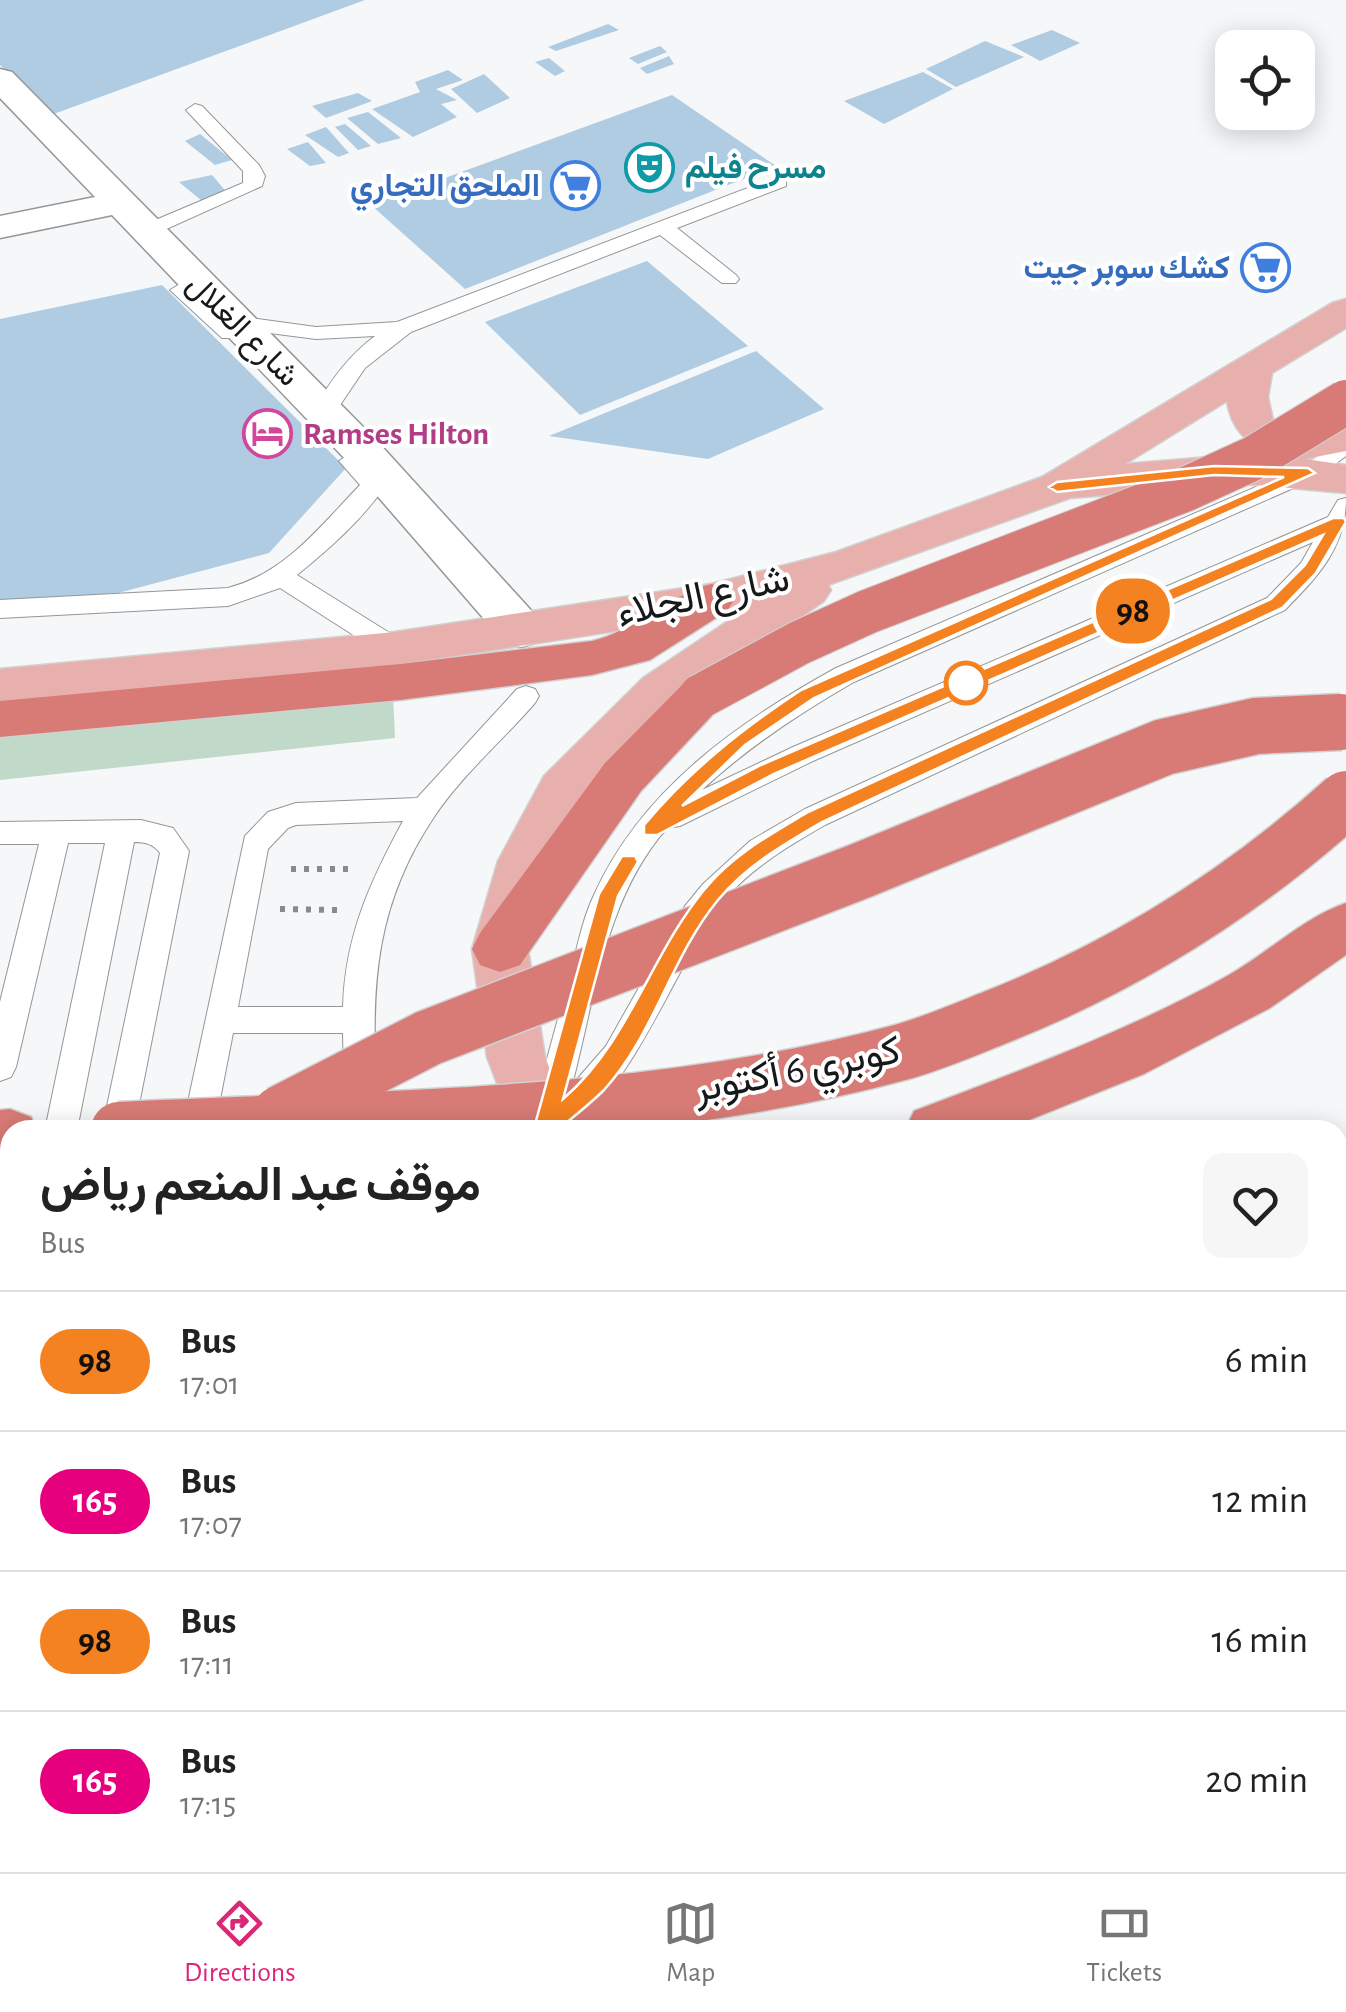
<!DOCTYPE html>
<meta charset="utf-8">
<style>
:root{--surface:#fff;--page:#f6f6f6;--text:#222;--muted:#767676;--line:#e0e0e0;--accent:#db2777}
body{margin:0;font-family:"Alegreya Sans",Vazirmatn,sans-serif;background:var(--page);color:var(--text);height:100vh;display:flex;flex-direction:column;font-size:38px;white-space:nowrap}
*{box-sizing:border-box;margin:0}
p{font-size:32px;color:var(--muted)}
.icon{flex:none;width:55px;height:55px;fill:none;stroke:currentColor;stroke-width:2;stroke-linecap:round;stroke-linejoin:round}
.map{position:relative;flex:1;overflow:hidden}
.side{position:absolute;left:0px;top:1120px;width:1348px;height:752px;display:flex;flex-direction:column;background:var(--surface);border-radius:30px 30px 0 0;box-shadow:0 5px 25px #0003}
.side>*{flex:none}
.badge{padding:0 20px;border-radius:32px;font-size:35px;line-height:65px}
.controls{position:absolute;left:1215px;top:30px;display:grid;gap:20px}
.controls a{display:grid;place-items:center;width:100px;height:100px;border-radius:20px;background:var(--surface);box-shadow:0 5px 25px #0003;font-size:50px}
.map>.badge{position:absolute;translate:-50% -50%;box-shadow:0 0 0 5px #fff}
.round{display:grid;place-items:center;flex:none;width:105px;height:105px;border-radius:20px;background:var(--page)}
.overview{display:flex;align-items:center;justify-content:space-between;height:170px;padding:0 40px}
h1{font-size:48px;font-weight:700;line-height:75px}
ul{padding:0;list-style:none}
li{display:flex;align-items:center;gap:30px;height:140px;padding:0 40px;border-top:2px solid var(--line)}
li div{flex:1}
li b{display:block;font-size:38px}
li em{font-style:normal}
li .badge{min-width:110px;font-weight:700;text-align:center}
.tabs{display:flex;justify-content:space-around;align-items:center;height:140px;border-top:2px solid var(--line);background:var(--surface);font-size:28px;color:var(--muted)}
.tabs a{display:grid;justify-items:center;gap:5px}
.tabs .selected{color:var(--accent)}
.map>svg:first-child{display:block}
.green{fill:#c0d9c8}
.building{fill:#afcce3}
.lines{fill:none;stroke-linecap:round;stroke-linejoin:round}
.lane-casing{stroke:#949697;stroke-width:2}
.street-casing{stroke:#949697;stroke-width:3}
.primary-casing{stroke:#d1d1d1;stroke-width:3}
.highway-casing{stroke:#d1d1d1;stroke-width:3}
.path{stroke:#888a8b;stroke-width:6;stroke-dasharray:5 8;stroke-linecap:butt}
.lane{fill:#fff;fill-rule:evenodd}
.street{fill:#fff;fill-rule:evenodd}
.primary{fill:#e8b0ad;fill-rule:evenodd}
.highway{fill:#d87b76;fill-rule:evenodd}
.highway-bridge-far1-casing{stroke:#d1d1d1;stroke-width:46;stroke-linecap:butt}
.highway-bridge-casing{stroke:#d1d1d1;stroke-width:59;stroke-linecap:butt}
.highway-bridge-far1{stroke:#d87b76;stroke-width:44}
.highway-bridge{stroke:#d87b76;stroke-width:56}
.line{fill:#f58220;stroke:#fff;stroke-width:2.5}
.stop-dot{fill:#fff;stroke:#f58220;stroke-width:5}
.labels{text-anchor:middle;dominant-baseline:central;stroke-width:8;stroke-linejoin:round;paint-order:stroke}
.far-culture-label{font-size:32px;font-weight:bold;fill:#0d838f;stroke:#fff;text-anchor:start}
.far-shop-label{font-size:32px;font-weight:bold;fill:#366cbe;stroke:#fff;text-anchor:end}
.far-street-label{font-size:32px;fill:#171819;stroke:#fff}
.far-hotel-label{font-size:32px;font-weight:bold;fill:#b23c85;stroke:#fff;text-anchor:start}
.street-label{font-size:40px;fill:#171819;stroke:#fff}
</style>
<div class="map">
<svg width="1346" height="1872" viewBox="0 0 1346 1872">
<rect width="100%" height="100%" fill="#f5f7f9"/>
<polygon class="green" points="393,695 395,738 0,780 0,735"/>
<g class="building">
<polygon points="0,0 365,0 51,115 0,65"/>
<polygon points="608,24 619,30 556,51 548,47"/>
<polygon points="1052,30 1080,43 1040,61 1011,45"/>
<polygon points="985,41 1024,57 956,87 926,69"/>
<polygon points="660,46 667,52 638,64 629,58"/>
<polygon points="669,56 674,64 647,74 640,68"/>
<polygon points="549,58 565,71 555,76 535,62"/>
<polygon points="448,70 463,80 436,89 457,100 441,104 457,117 413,137 372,109 420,92 415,82"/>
<polygon points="923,72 953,89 884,124 844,101"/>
<polygon points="484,74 510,98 477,113 451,89"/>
<polygon points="358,93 372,101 326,118 312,106"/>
<polygon points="672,95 776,166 465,289 371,205"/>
<polygon points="368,112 401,138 378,144 347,118"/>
<polygon points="345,124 371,146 358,150 335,127"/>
<polygon points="326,127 349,153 338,157 305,135"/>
<polygon points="200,134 232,160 215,165 185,141"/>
<polygon points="308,142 326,163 310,166 287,149"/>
<polygon points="212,175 229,195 208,206 179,182"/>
<polygon points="647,261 748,346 580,415 485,322"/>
<polygon points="162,285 346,468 269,553 118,593 0,603 0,319"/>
<polygon points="756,351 824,409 708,459 549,436"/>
</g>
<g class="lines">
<defs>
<g id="lane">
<polygon points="195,104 202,106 259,165 265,176 262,186 153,235 139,235 139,227 243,183 243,171 186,110"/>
<path d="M779,176l7,2v8l-109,42 59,47 3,4 -3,4h-14l-62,-48 -249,97 -46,36 -33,49 -8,2 -11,-7c16,-30 35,-56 62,-76l-59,3 -78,-10 3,4 -3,5h-16l-52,-48 10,-6 27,-1 3,4 -3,4 -10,3 30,25 9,-3 80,11 81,-5z"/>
<path d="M1346,438v18l-30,22 -462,204c-54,31 -106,65 -152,108l91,-43 535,-230 10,-17 8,-2c0,50 -28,78 -61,112l-460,215c-38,22 -76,44 -104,79 -38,48 -94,196 -146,215l-11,-3 -5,10 -9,4 -13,-4 -5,-10c12,-47 25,-94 38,-141 7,-26 12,-55 24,-80 47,-105 144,-173 242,-227l464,-200zM1313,542l-12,21 -34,35 -462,211 -55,32 -47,43 -18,22 -79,140 -34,39c23,-87 33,-187 95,-257l13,-2 133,-65z"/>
<path d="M351,453l8,3 27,29c-24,35 -56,63 -89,90l107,67 4,7 -4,7h-18l-106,-68 -52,18 -228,12v-18l228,-12c58,-15 93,-63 132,-103l-21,-24z"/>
<path d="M526,686l9,3 4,7 -4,7c-32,37 -74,73 -101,114 -57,85 -63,164 -58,263l-5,10 -11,4 -11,-4 -5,-10 -1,-47h-110l-19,97h-32l63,-294 23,-24 28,-9 121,-5 100,-109zM403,821c-33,61 -58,115 -60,186h-105l30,-158 20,-21 8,-3z"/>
<path d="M141,820l32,8 16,23 -55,279h-32l58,-277c-7,-9 -14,-11 -26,-11l-57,288h-32l60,-287h-37l-52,224 -5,10 -11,4v-79l39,-158h-39v-22z"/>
<polygon points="10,1320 10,1356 0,1358 0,1322"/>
</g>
<polygon id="street" points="0,69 12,72 377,441 538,618 545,630 538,642 521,647 504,642 347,461 112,215 0,238 0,216 95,197 0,98"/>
<g id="primary">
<path d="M1346,299v29l-74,45 -4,24 5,23c24,19 46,10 73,3v28l-41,8 41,6v28l-102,-9 -174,14 -242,87 3,5 -7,11 -147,103 -96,99 -29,58 -24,88 17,108 30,73h-60l-28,-73 -15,-108 26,-88 46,-85 99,-98 109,-73 -41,11c-236,37 -472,77 -711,89v-36l395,-37 316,-48 125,-32 206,-75 290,-174zM1227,401c5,35 30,51 62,57l-79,-1 -85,7z"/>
<polygon points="1338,1679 1346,1683 1346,1759 1338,1755"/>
</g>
<g id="highway">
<path d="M711,584l16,5 7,11 -7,11 -77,49 -58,15 -192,25 -400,37v-36l400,-37 192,-23c44,-11 76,-45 119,-57z"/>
<polygon points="701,678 718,683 725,696 718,709 641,791 520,965 500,972 480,965 472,949 480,933 605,763 684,683"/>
<path d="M1346,903v52l-76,53 -126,66 -140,56h-99l9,-19c107,-41 215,-80 315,-136 40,-23 74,-57 117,-72z"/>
<polygon points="10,1109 31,1117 37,1130 10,1130 10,1163 0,1164 0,1110"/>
<rect x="0" y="1217" width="10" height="60"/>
<rect x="1338" y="1268" width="8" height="62"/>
<polygon points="1346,1508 1346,1580 1338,1583 1338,1511"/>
<rect x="0" y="1534" width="10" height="72"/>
<rect x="0" y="1633" width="10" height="74"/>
<polygon points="1338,1729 1346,1731 1346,1807 1338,1805"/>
<polygon points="10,1842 10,1862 172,1862 168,1872 0,1872 0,1859"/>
</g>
</defs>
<use href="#lane" class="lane-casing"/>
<use href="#street" class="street-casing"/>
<use href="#primary" class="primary-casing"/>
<use href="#highway" class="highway-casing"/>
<g class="path">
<polyline points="291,869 353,869"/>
<polyline points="280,909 337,910"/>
</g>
<use href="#lane" class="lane"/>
<use href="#street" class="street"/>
<use href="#primary" class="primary"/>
<use href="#highway" class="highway"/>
<defs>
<g id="highway-bridge-far1">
<polyline points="701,696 799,643 867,612 1184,490 1254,458 1346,402"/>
<polyline points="1335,722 1341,722"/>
</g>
<g id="highway-bridge">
<polyline points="280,1114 428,1038 860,871 1164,747 1256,726 1341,722"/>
<path d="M119,1130c261,-13 529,-9 783,-78 32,-9 62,-22 92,-34 132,-52 247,-124 352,-219"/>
</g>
</defs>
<use href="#highway-bridge-far1" class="highway-bridge-far1-casing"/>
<use href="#highway-bridge" class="highway-bridge-casing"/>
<use href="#highway-bridge-far1" class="highway-bridge-far1"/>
<use href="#highway-bridge" class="highway-bridge"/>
</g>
<path class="line" d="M1214,466l94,2 7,5 -501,225 -69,47 -63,61 79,-41 572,-247h11l2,4 -30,51 -34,35 -460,214c-38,22 -76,44 -104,78 -47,57 -64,135 -114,190 -16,16 -35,30 -52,45h-15l-3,-7 65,-234 23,-38h13l3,6 -20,34 -55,203c66,-57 87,-143 141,-209 28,-35 67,-56 104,-78l463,-213 34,-34 18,-30 -549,239 -117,61h-13v-10c46,-55 98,-96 157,-135l483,-213 -70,-2 -157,17 -8,-5 8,-5z"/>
<defs>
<symbol id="theatre-ring" viewBox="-11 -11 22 22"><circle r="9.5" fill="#fff" stroke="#0f9aa8" stroke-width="1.5"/><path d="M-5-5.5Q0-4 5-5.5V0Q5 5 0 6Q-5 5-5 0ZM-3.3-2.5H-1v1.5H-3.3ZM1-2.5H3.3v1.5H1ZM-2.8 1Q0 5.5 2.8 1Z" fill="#0f9aa8"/></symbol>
<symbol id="supermarket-ring" viewBox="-11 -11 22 22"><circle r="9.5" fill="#fff" stroke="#3f7fe0" stroke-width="1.5"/><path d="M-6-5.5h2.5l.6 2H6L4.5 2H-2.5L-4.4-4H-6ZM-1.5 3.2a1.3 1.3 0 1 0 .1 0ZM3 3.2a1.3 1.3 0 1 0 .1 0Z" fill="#3f7fe0"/></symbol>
<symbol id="hotel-ring" viewBox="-11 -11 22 22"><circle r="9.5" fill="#fff" stroke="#d1479c" stroke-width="1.5"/><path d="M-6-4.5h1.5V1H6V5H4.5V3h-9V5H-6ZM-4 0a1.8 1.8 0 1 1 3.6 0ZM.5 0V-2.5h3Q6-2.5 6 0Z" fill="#d1479c"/></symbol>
</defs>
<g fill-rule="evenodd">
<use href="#theatre-ring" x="622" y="140" width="55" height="55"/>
<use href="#supermarket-ring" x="548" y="158" width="55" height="55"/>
<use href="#supermarket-ring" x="1238" y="240" width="55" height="55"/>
<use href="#hotel-ring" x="240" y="406" width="55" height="55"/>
</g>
<circle class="stop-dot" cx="966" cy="683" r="20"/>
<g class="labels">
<g class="far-culture-label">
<text x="685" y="168">مسرح فيلم</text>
</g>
<g class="far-shop-label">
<text x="540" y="186">الملحق التجاري</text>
<text x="1230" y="268">كشك سوبر جيت</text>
</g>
<g class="far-street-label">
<text transform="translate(243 330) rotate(45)">شارع الغلال</text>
</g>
<g class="far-hotel-label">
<text x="303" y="434">Ramses Hilton</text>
</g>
<g class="street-label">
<text transform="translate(703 596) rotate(-12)">شارع الجلاء</text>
<text transform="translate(797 1070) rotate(-11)">كوبري 6 أكتوبر</text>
</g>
</g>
</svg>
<div class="controls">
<a><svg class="icon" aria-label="locate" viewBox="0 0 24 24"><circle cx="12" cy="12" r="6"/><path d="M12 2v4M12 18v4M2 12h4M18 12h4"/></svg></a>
</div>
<b class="badge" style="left:1133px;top:611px;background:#f58220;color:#111">98</b>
<section class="side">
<div class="overview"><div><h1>موقف عبد المنعم رياض</h1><p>Bus</p></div><a class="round"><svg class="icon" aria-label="heart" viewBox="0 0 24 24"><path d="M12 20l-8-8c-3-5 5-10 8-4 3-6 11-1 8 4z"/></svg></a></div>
<ul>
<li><span class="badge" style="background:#f58220;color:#111">98</span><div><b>Bus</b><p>17:01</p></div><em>6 min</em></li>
<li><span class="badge" style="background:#e6007e;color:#fff">165</span><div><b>Bus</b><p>17:07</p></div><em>12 min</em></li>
<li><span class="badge" style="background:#f58220;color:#111">98</span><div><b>Bus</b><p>17:11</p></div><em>16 min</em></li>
<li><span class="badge" style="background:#e6007e;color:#fff">165</span><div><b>Bus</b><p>17:15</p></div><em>20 min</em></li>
</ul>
</section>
</div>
<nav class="tabs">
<a class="selected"><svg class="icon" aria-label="directions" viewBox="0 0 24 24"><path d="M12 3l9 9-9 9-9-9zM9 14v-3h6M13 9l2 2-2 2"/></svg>Directions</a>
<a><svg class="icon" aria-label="map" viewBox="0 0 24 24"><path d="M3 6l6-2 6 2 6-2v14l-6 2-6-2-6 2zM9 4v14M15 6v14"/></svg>Map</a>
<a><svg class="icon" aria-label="tickets" viewBox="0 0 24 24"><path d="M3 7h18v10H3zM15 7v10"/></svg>Tickets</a>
</nav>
